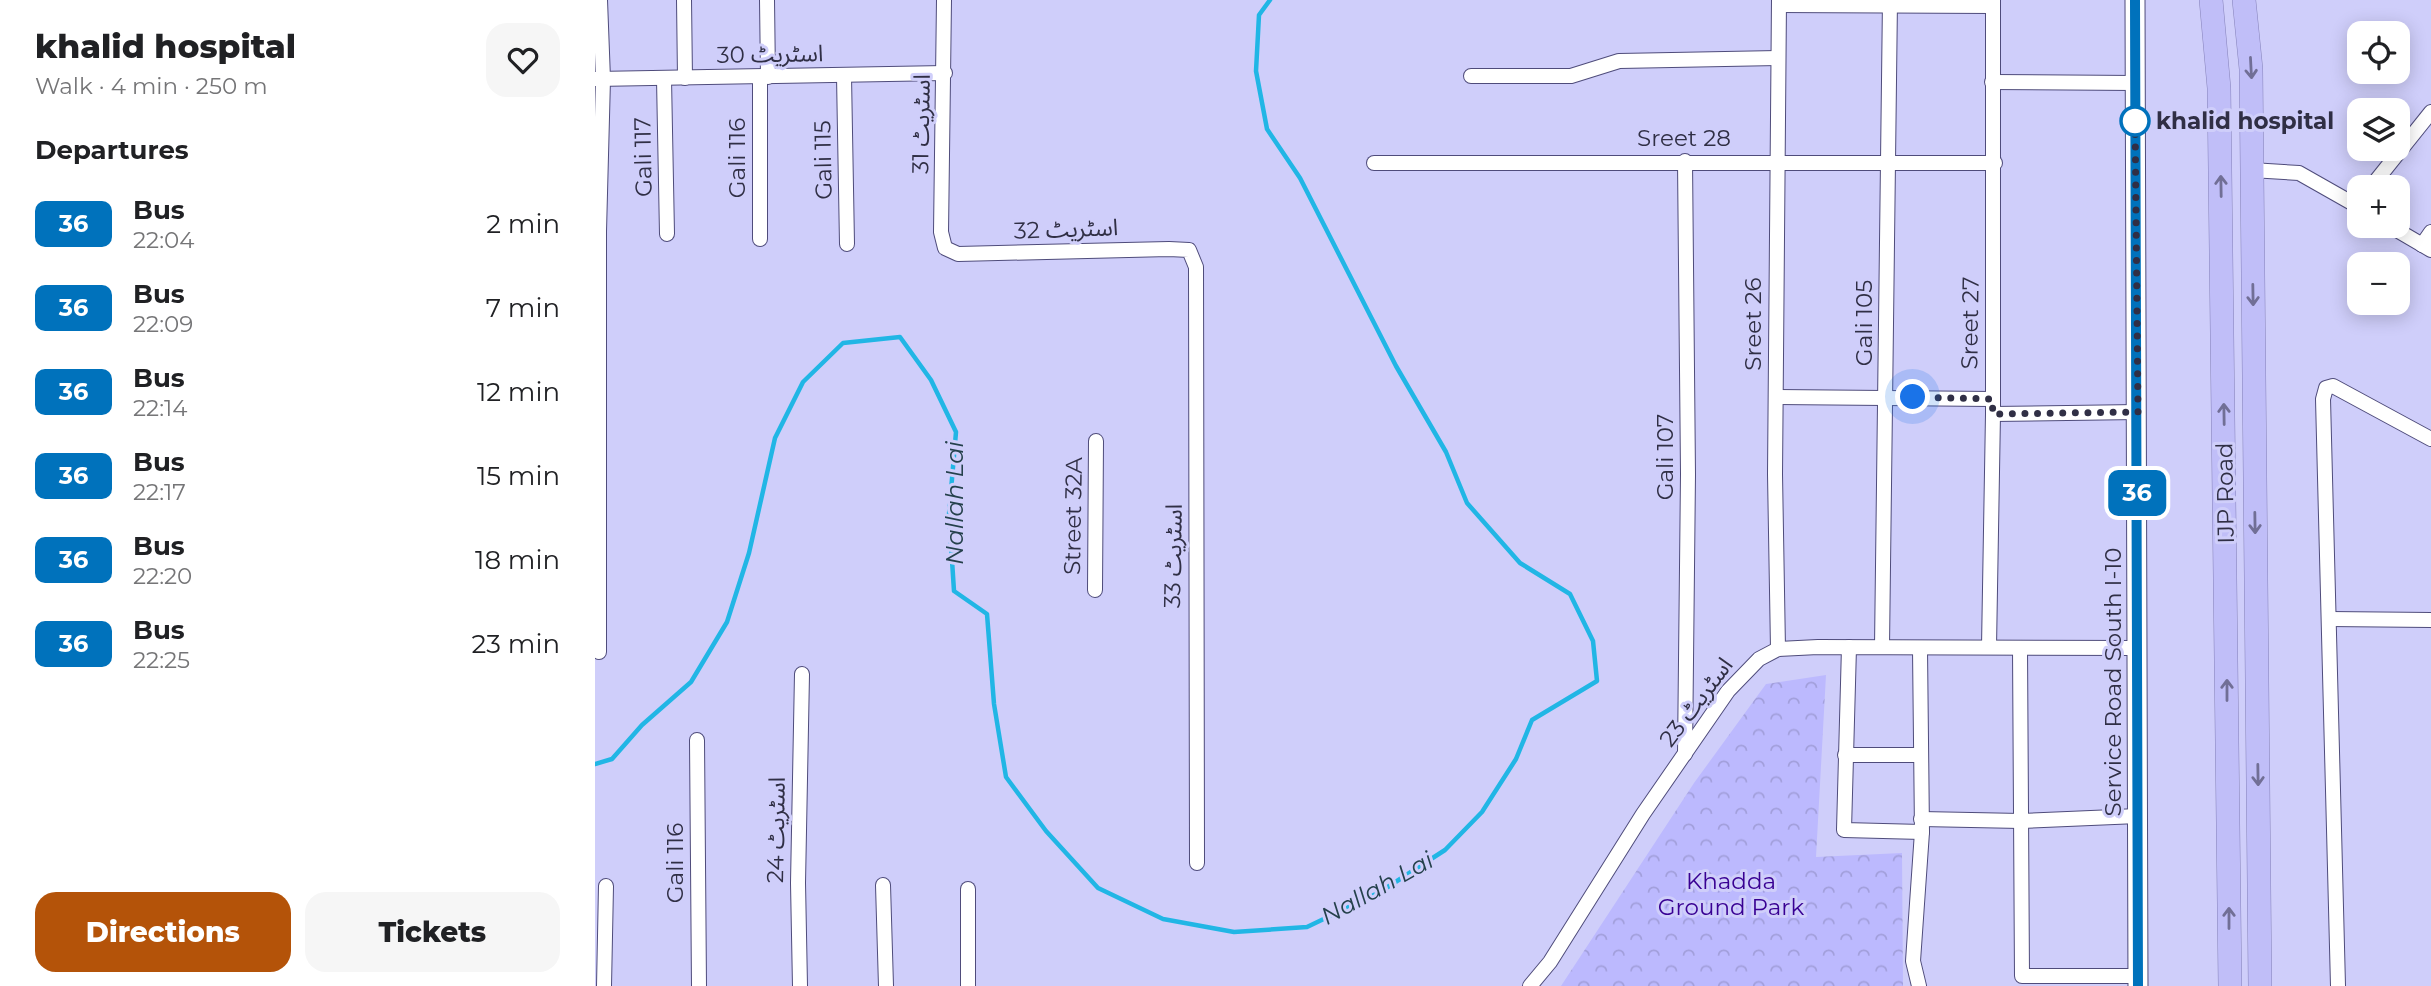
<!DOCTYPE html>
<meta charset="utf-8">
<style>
:root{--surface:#fff;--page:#f6f6f6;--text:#202124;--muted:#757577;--accent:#b45309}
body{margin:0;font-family:Montserrat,"Noto Sans Arabic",sans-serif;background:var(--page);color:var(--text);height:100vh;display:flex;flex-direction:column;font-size:26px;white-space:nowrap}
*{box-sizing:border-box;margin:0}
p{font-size:23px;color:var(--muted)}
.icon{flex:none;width:38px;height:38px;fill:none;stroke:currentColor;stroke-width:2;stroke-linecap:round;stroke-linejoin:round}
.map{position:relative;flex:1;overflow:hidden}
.drawer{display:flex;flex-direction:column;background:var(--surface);width:595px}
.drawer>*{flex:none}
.badge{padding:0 14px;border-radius:10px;font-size:24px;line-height:46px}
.tools{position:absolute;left:1752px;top:21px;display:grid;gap:14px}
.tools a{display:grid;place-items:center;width:63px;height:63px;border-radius:14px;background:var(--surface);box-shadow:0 4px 18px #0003;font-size:35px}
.you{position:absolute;width:35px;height:35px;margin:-18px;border:5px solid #fff;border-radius:50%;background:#1a73e8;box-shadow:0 0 0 10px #1a73e833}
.map>.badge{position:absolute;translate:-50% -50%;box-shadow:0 0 0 4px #fff}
h2{padding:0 35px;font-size:26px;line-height:63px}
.round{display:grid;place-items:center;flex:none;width:74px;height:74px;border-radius:21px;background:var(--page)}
.head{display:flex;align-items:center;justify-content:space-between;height:119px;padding:0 35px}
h1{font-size:33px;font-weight:800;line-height:52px}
.cta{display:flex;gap:14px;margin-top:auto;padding:14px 35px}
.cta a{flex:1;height:80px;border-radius:21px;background:var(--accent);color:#fff;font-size:28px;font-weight:800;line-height:80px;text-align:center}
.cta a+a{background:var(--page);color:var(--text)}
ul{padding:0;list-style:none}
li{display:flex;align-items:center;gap:21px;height:84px;padding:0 35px}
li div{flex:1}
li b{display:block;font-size:26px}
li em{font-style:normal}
li .badge{min-width:77px;font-weight:700;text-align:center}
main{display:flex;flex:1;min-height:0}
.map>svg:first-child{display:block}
.forest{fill:url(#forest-crowns)}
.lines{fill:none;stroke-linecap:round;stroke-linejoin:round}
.stream{stroke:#21b6e5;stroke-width:4.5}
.minor-casing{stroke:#4f4c7b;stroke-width:16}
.secondary-casing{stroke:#4f4c7b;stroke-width:21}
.trunk-casing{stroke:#8481b9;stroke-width:24}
.minor{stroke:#fff;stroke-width:14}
.secondary{stroke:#fff;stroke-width:19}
.trunk{stroke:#c0bef8;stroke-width:23}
.oneway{stroke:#716f96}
.line-casing{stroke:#fff;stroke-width:16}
.line{stroke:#0072bc;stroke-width:10}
.walk{stroke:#302f45;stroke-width:7;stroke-dasharray:0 12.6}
.stop-dot{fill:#fff;stroke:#0072bc;stroke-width:3.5}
.labels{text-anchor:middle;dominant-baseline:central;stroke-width:6;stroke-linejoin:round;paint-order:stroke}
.street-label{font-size:23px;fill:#302f45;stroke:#cfcefa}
.stop-label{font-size:23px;font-weight:bold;fill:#302f45;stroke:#cfcefa;text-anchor:start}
.park-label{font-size:23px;fill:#380093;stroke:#cfcefa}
.water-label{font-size:24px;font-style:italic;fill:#25414c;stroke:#cfcefa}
</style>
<main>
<section class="drawer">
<div class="head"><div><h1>khalid hospital</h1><p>Walk · 4 min · 250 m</p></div><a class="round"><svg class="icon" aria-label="heart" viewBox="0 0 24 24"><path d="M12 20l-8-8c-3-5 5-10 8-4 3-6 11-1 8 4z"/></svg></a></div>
<h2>Departures</h2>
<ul>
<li><span class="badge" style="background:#0072bc;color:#fff">36</span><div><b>Bus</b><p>22:04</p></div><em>2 min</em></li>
<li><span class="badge" style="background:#0072bc;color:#fff">36</span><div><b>Bus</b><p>22:09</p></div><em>7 min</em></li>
<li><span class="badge" style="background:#0072bc;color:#fff">36</span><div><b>Bus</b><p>22:14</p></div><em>12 min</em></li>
<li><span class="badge" style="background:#0072bc;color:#fff">36</span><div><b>Bus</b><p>22:17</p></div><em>15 min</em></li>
<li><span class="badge" style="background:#0072bc;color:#fff">36</span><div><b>Bus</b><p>22:20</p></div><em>18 min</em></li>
<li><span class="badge" style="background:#0072bc;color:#fff">36</span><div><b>Bus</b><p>22:25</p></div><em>23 min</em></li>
</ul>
<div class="cta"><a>Directions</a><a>Tickets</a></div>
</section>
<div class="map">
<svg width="1836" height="986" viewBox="0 0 1836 986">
<defs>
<pattern id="forest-crowns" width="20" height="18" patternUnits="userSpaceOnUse" patternTransform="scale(1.75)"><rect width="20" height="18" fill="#bcb9fe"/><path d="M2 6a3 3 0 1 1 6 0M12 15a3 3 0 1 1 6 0" fill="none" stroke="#a29fdb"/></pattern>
</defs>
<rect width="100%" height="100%" fill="#cfcefa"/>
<polygon class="forest" points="1231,675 1221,857 1307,853 1308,986 966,986 1099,783 1171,684"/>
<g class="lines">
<polyline class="stream" points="0,764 17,759 47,725 96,682 132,622 154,553 180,438 208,382 248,343 305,337 336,380 361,432 354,514 359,591 392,614 399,704 411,777 451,831 503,888 568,919 639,932 712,927 785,892 850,850 887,812 921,759 937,720 1002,681 998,641 975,594 925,563 872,503 851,452 801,366 705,178 672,129 661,71 664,15 675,0"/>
<defs>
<g id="minor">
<polyline points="89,0 90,78"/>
<polyline points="172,0 173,77"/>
<path d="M349,0l-3,232 4,16 13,6 211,-5 20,1 7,17c2,198 -1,397 1,596"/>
<polyline points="1184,5 1398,6"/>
<polyline points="249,76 252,244"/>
<polyline points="876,76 976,76 1024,61 1183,58"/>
<polyline points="165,77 165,239"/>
<polyline points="1,79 350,73"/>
<polyline points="69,79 72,234"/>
<polyline points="1397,82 1540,83"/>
<polyline points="779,163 1400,163"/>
<polyline points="1656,170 1704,173 1764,207"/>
<polyline points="1776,187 1836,112"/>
<polyline points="1795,226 1836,250"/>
<polyline points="1827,245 1836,232"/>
<polyline points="1181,397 1397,399"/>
<polyline points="1398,414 1543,412"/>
<polyline points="500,590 501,441"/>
<polyline points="1734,619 1836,620"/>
<polyline points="1254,647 1249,830 1327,832"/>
<polyline points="1287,647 1295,0"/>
<polyline points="1394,647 1398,414 1398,0"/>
<polyline points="1425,648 1427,976 1543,976"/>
<polyline points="1183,649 1180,474 1184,0"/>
<polyline points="4,652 4,231 8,79 5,0"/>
<polyline points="102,740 104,986"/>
<polyline points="1090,754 1093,474 1090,161"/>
<polyline points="1250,755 1326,755"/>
<polyline points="1326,819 1426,821 1543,816"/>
<polyline points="288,885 291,986"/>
<polyline points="9,986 11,886"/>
<polyline points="205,986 203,883 207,674"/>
<polyline points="373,986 373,889"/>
<polyline points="935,986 955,962 1048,814 1133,691 1164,659 1183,649 1223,647 1542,648"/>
<polyline points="1324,986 1318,961 1327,832 1325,649"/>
<polyline points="1743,986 1728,399 1731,388 1738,386 1836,439"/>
</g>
<polyline id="secondary" points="1540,0 1543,986"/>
<g id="trunk">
<polyline points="1616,0 1624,88 1635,986"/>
<polyline points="1649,0 1656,69 1665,986"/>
</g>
</defs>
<use href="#minor" class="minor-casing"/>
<use href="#secondary" class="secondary-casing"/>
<use href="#trunk" class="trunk-casing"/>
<use href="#minor" class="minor"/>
<use href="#secondary" class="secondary"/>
<use href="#trunk" class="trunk"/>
</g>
<defs><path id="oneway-shaft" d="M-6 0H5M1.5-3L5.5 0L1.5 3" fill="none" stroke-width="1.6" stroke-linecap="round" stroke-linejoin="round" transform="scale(1.75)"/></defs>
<g class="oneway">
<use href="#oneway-shaft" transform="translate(1656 68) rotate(87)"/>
<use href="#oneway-shaft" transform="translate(1626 186) rotate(-91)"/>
<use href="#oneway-shaft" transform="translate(1658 295) rotate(89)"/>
<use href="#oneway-shaft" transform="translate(1629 414) rotate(-91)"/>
<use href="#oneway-shaft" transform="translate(1660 523) rotate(89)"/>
<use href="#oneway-shaft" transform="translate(1632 690) rotate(-90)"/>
<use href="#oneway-shaft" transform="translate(1663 775) rotate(89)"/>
<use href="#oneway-shaft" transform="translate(1634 918) rotate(-90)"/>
</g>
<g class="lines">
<defs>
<polyline id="line" points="1540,0 1543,986"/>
</defs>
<use href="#line" class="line-casing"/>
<use href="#line" class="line"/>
<polyline class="walk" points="1318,397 1397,399 1398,414 1543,412 1540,110 1540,121"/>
</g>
<circle class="stop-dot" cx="1540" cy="121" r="14"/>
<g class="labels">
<g class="street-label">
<text transform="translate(175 54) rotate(-1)">اسٹریٹ 30</text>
<text transform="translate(326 124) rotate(-89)">اسٹریٹ 31</text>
<text x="1089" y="138">Sreet 28</text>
<text transform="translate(48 157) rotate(-91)">Gali 117</text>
<text transform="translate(142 158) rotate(-90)">Gali 116</text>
<text transform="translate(228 160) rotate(-91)">Gali 115</text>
<text transform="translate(471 229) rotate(-2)">اسٹریٹ 32</text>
<text transform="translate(1269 323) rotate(-90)">Gali 105</text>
<text transform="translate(1375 323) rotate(-89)">Sreet 27</text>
<text transform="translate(1158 324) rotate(-90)">Sreet 26</text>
<text transform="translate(1070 457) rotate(-90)">Gali 107</text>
<text transform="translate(1630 493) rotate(-91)">IJP Road</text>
<text transform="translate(478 516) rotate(-89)">Street 32A</text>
<text transform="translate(578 556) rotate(-89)">اسٹریٹ 33</text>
<text transform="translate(1518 682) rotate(-90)">Service Road South I-10</text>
<text transform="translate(1101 702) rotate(-53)">اسٹریٹ 23</text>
<text transform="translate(181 830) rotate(-89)">اسٹریٹ 24</text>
<text transform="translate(80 863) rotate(-90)">Gali 116</text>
</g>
<g class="stop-label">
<text x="1561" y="121">khalid hospital</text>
</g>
<g class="park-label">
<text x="1136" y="881">Khadda<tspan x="1136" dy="26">Ground Park</tspan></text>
</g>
<g class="water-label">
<text transform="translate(359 503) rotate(-90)">Nallah Lai</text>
<text transform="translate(782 888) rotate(-29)">Nallah Lai</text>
</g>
</g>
</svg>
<div class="tools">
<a><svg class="icon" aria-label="locate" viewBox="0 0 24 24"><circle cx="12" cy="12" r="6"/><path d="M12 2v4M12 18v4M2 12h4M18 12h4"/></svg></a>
<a><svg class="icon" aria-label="layers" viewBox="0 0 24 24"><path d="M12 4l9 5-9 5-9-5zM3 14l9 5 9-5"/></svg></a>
<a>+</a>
<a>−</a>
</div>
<div class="you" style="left:1318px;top:397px"></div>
<b class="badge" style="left:1542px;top:493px;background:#0072bc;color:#fff">36</b>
</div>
</main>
